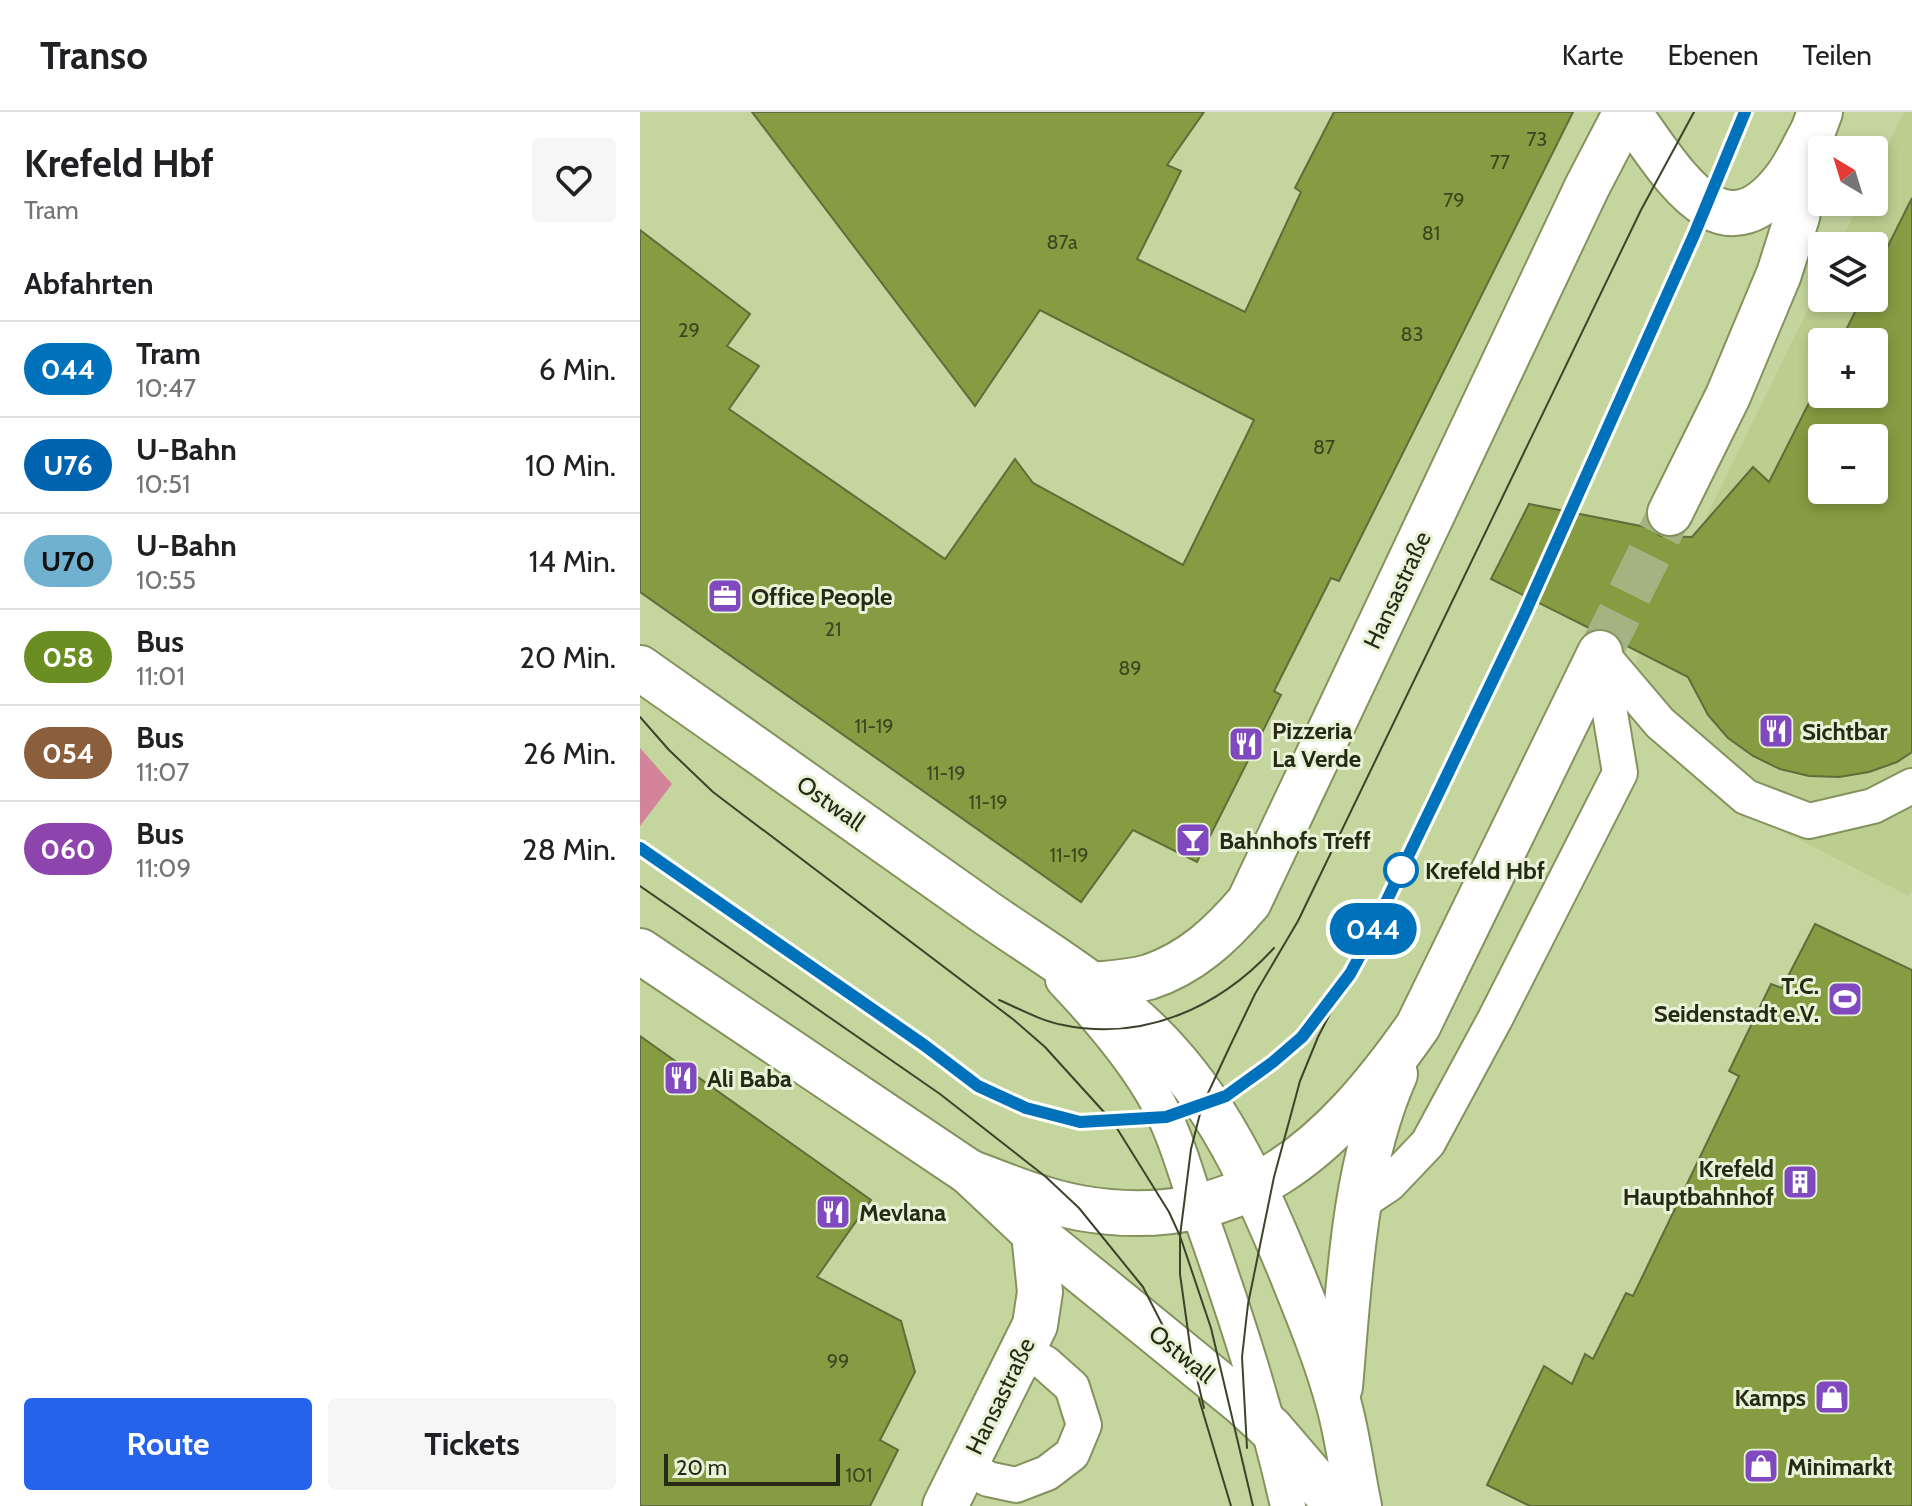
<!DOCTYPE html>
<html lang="de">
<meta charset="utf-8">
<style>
:root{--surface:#fff;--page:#f6f6f6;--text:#202124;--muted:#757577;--line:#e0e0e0;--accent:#2563eb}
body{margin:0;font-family:Cabin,sans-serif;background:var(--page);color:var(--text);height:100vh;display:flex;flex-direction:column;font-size:30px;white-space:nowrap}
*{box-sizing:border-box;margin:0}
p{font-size:26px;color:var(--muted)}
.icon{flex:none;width:44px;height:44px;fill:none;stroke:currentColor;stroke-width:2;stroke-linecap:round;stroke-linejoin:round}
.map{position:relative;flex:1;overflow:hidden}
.side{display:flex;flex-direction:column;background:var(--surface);width:640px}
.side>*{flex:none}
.badge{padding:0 16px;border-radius:26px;font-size:28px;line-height:52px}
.needle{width:52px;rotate:322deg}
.fabs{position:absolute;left:1168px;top:24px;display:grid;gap:16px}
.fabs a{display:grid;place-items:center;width:80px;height:80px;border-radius:8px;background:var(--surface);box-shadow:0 4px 12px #0003;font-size:40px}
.scale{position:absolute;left:24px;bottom:20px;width:176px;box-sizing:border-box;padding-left:8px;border:4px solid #242a14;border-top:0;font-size:22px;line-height:28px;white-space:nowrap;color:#242a14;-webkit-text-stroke:6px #e9f2d6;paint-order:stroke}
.map>.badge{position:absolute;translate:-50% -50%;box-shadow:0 0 0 4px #fff}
h2{padding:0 24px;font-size:30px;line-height:72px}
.round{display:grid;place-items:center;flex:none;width:84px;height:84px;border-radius:8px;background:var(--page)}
.overview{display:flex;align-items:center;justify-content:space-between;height:136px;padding:0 24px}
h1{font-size:38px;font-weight:700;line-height:60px}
.action{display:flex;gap:16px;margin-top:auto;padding:16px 24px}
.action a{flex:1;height:92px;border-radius:8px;background:var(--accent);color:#fff;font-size:32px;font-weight:700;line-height:92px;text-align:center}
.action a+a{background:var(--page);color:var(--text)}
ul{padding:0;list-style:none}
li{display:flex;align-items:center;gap:24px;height:96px;padding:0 24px;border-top:2px solid var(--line)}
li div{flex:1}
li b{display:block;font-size:30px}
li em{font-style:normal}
li .badge{min-width:88px;font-weight:700;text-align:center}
header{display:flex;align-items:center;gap:48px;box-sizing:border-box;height:112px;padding:0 40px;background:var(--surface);border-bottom:2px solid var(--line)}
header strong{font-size:38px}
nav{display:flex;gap:44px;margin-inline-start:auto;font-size:28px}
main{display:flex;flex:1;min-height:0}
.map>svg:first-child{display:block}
.built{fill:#bbce8f;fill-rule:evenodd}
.green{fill:#d3849a}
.building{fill:#859c42;stroke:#5f6d3a;stroke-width:2;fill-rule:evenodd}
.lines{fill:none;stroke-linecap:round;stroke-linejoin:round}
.tertiary-tunnel{stroke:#a4b382;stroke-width:44;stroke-dasharray:44 22;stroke-linecap:butt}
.service-casing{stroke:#84935e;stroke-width:38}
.minor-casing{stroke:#84935e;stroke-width:48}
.tertiary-casing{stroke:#84935e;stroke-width:48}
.service{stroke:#fff;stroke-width:34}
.minor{stroke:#fff;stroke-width:44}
.tertiary{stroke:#fff;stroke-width:44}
.tram{stroke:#3c4429;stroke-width:2}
.line-casing{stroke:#fff;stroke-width:18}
.line{stroke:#0072bc;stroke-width:12}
.stop-dot{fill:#fff;stroke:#0072bc;stroke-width:4}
.labels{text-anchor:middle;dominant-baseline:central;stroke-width:6;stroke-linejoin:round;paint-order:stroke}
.number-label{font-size:20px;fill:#3c4620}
.street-label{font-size:24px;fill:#242a14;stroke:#e9f2d6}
.poi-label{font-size:24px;font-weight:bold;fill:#242a14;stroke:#e9f2d6;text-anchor:start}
.stop-label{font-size:24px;font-weight:bold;fill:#242a14;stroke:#e9f2d6;text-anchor:start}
</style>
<header>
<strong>Transo</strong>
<nav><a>Karte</a><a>Ebenen</a><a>Teilen</a></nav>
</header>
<main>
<section class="side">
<div class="overview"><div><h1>Krefeld Hbf</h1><p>Tram</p></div><a class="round"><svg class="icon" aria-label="heart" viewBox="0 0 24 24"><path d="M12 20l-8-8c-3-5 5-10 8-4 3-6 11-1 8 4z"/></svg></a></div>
<h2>Abfahrten</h2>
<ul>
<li><span class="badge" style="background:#0072bc;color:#fff">044</span><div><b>Tram</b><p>10:47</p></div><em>6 Min.</em></li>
<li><span class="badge" style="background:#0063af;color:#fff">U76</span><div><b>U-Bahn</b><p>10:51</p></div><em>10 Min.</em></li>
<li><span class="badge" style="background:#70b1d0;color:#111">U70</span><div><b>U-Bahn</b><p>10:55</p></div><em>14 Min.</em></li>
<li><span class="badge" style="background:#6b8e23;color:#fff">058</span><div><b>Bus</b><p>11:01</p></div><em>20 Min.</em></li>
<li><span class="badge" style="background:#8b5e3c;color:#fff">054</span><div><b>Bus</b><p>11:07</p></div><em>26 Min.</em></li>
<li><span class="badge" style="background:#8e44ad;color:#fff">060</span><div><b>Bus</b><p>11:09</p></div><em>28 Min.</em></li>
</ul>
<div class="action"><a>Route</a><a>Tickets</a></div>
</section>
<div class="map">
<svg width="1272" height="1394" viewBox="0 0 1272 1394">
<rect width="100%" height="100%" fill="#c4d59e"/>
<path class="built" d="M1264,0h8v778l-3,6 -172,-88 -121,-106 206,-422v18h52v-52h-35l21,-44h14v-28zM1182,230h52v52h-52zM1182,326h52v52h-52z"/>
<polygon class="green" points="0,636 32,672 0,714"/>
<g class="building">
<polygon points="112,0 564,0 527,53 541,59 497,147 605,200 661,80 655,76 694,0 933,0 699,469 691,466 634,579 641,583 557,750 493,718 441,790 0,480 0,118 110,202 87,234 119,254 89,297 305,447 375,347 393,371 543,453 614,308 400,198 335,294"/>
<path d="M1272,86v554l-15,10 -28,10 -30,5 -30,-1 -29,-7 -27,-13 -25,-18 -20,-23 -20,-38 -65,-33 -11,-13 -19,-1 -102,-51 38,-75 122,24 9,8 32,1 61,-70 16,15 53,-105v17h52v-52h-34l22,-44h12v-24zM1182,326h52v52h-52z"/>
<polygon points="1175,812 1272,858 1272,1394 890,1394 847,1373 904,1254 932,1272 945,1242 953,1247 986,1181 993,1184 1099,964 1089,959 1131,872 1142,876"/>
<polygon points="0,924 231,1088 177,1165 261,1209 275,1260 240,1328 258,1338 230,1394 0,1394"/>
</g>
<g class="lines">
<polyline class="tertiary-tunnel" points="960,541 1030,401"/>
<defs>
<g id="service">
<polyline points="963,544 1020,611 1106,685 1169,709 1233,694 1272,674"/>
<path d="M423,868c35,37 81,90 102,137 15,31 23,65 35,97 34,96 66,193 88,292"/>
<polyline points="719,1092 749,1072 788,1031 855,907 980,661 960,541"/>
<polyline points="326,1354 348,1367 376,1373 407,1361 432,1342 444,1313 432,1275 405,1251 383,1240"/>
</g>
<g id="minor">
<path d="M988,0c42,55 92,155 159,65 10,-14 17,-30 25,-44"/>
<polyline points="305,1394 395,1213 400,1180 394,1121"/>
</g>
<g id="tertiary">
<polyline points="1030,401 1088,284 1139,162 1157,105 1173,19 1180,0"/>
<path d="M0,556c114,80 228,161 341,241 64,45 135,85 187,144 57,63 92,143 124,221 17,42 35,86 47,131 9,33 13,68 20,101"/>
<polyline points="0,839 329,1060 394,1121 605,1293 631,1317 697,1394"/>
<path d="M452,873c19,-2 39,-3 57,-8 42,-14 72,-42 100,-75l338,-715 39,-75"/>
<path d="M329,1060c37,14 73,29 111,36 160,28 253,-60 338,-182l182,-373"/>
<path d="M700,1275c9,-102 13,-218 55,-313"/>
</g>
</defs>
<use href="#service" class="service-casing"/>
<use href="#minor" class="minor-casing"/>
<use href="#tertiary" class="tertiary-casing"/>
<use href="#service" class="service"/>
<use href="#minor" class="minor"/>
<use href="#tertiary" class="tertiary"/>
<g class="tram">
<polyline points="931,393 1054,123 1105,0"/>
<polyline points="0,605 29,638 73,680 374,908 405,935 473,1010 529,1100 540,1124 571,1216 613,1394"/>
<path d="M0,736c74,52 149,103 223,155 23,16 47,32 69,49 16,12 32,26 49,36 29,16 64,29 97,34 40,6 111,-7 147,-26 39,-21 71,-53 99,-87"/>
<polyline points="0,774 300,982 406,1065 439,1096 503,1175 547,1261"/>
<path d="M359,888c21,9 42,21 64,25 81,17 157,-18 211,-77"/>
<polyline points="559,1287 591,1394"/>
<polyline points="564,1296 551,1241 540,1162 540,1124 551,1037 562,994 590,934 615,882 658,809 1001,98 1054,0"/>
<polyline points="607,1336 602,1245 608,1192 634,1065 660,969 678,925 722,840 884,503"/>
</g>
</g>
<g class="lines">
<defs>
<polyline id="line" points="0,736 284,933 338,974 386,996 440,1010 526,1005 586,984 633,950 662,925 710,862 722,840 884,503 1054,123 1105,0"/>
</defs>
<use href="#line" class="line-casing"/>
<use href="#line" class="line"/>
</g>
<defs>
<symbol id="office-square" viewBox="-11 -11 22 22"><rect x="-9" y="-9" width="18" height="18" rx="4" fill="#8049c0" stroke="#e9f2d6"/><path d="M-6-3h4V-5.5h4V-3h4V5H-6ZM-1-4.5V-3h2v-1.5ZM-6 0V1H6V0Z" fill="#fff"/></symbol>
<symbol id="restaurant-square" viewBox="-11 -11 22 22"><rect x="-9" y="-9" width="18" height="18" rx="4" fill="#8049c0" stroke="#e9f2d6"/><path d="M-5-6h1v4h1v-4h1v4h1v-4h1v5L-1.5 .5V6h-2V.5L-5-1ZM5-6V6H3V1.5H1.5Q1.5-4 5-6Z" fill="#fff"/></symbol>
<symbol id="bar-square" viewBox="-11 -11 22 22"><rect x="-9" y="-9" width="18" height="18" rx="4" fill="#8049c0" stroke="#e9f2d6"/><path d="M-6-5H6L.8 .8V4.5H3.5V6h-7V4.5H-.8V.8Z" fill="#fff"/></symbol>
<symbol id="stadium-square" viewBox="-11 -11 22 22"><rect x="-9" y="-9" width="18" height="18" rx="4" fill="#8049c0" stroke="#e9f2d6"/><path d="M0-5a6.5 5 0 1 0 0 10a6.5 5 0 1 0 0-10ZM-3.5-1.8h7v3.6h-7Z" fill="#fff"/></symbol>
<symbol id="building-square" viewBox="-11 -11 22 22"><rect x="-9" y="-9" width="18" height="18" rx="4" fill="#8049c0" stroke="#e9f2d6"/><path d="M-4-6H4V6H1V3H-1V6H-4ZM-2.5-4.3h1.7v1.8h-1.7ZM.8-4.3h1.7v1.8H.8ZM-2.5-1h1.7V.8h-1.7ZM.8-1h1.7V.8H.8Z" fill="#fff"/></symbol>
<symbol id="shop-square" viewBox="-11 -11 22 22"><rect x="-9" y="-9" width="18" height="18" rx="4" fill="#8049c0" stroke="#e9f2d6"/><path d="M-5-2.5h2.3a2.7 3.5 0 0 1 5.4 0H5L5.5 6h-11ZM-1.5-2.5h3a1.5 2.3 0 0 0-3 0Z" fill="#fff"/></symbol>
</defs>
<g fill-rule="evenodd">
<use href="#office-square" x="65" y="464" width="40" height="40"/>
<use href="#restaurant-square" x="1116" y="599" width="40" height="40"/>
<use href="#restaurant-square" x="586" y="612" width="40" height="40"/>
<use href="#bar-square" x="533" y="708" width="40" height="40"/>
<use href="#stadium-square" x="1185" y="867" width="40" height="40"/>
<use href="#restaurant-square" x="21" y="946" width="40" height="40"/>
<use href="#building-square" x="1140" y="1050" width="40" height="40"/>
<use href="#restaurant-square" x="173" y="1080" width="40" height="40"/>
<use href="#shop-square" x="1172" y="1265" width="40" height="40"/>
<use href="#shop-square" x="1101" y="1334" width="40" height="40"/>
</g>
<circle class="stop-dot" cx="761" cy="758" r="16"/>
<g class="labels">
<g class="number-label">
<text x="897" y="27">73</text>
<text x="860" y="50">77</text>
<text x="814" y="88">79</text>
<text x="791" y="121">81</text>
<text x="422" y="130">87a</text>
<text x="49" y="218">29</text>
<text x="772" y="222">83</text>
<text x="684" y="335">87</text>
<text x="193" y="517">21</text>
<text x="490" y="556">89</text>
<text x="234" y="614">11-19</text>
<text x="306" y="661">11-19</text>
<text x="348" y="690">11-19</text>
<text x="429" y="743">11-19</text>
<text x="198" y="1249">99</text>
<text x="219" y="1363">101</text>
</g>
<g class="street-label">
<text transform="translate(757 478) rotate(-65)">Hansastraße</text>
<text transform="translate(191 691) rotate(35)">Ostwall</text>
<text transform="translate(542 1242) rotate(39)">Ostwall</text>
<text transform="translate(360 1284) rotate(-64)">Hansastraße</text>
</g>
<g class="poi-label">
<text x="111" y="484">Office People</text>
<text x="632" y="618">Pizzeria<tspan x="632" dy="28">La Verde</tspan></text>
<text x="1162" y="619">Sichtbar</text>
<text x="579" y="728">Bahnhofs Treff</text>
<text x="1179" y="873" text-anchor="end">T.C.<tspan x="1179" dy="28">Seidenstadt e.V.</tspan></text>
<text x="67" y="966">Ali Baba</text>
<text x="1134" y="1056" text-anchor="end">Krefeld<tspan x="1134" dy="28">Hauptbahnhof</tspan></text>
<text x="219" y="1100">Mevlana</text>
<text x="1166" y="1285" text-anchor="end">Kamps</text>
<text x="1147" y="1354">Minimarkt</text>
</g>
<g class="stop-label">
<text x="785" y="758">Krefeld Hbf</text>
</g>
</g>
</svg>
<div class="fabs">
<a><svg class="needle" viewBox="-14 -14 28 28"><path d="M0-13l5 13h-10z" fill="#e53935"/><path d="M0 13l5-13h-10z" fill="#757577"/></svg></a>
<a><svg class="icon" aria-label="layers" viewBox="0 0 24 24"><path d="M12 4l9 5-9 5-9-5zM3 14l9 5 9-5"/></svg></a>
<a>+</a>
<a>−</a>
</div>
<div class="scale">20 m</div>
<b class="badge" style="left:733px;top:817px;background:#0072bc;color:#fff">044</b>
</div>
</main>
